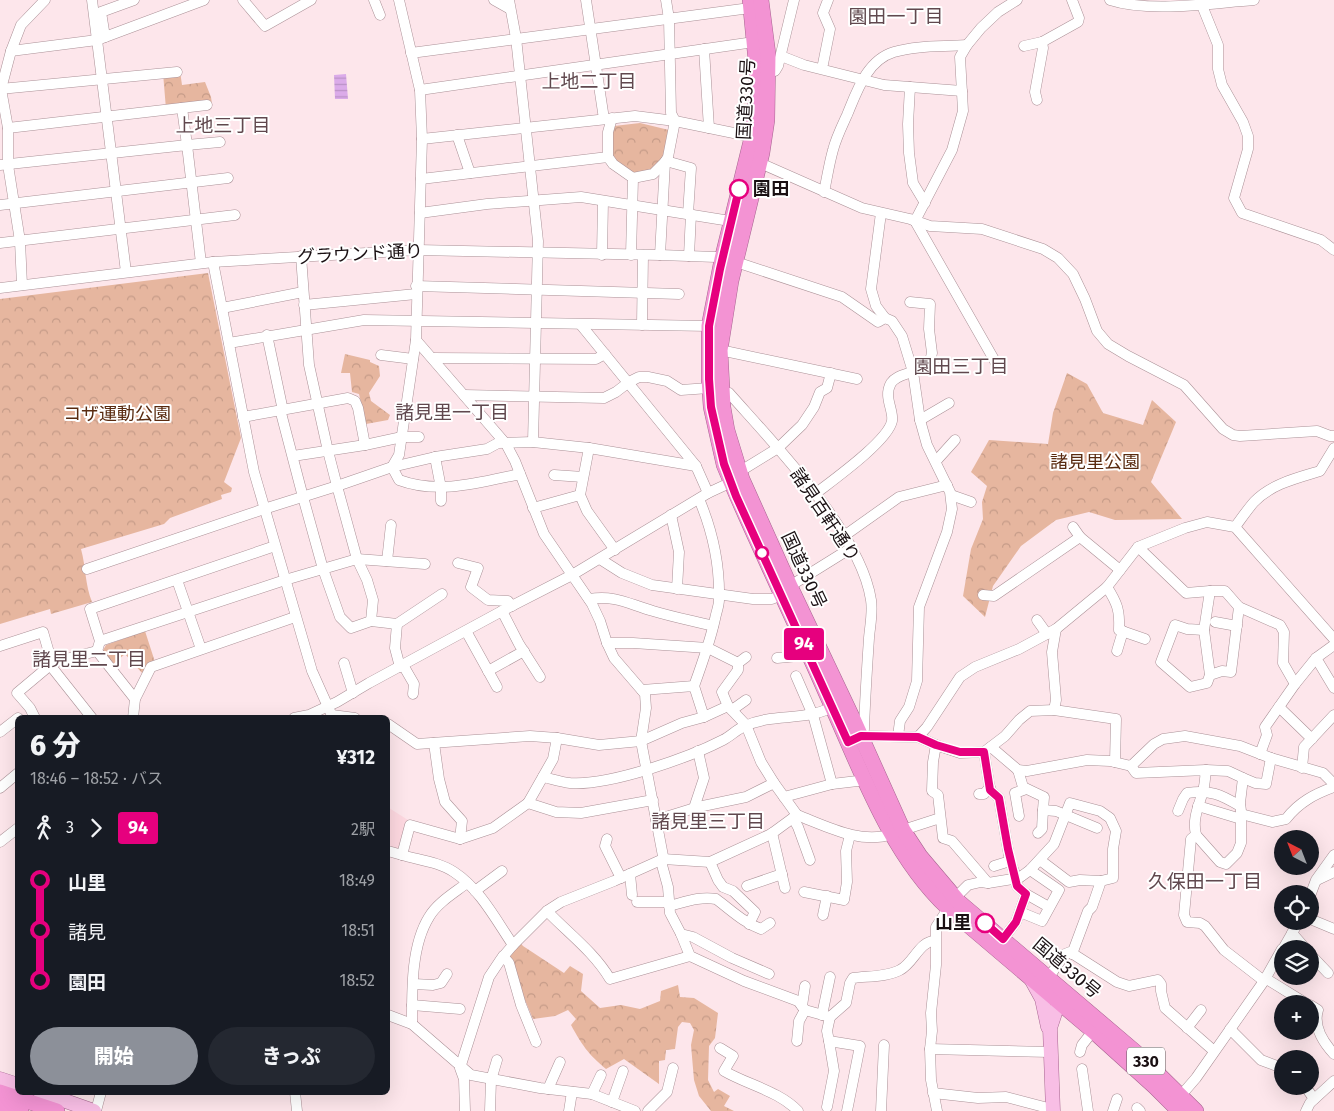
<!DOCTYPE html>
<html lang="ja">
<meta charset="utf-8">
<style>
:root{--surface:#171b24;--page:#242831;--text:#f1f3f6;--muted:#9ea1a6;--accent:#8c9099}
body{margin:0;font-family:"Fira Sans","Noto Sans JP",sans-serif;background:var(--page);color:var(--text);height:100vh;display:flex;flex-direction:column;font-size:19px;white-space:nowrap}
*{box-sizing:border-box;margin:0}
p{font-size:16px;color:var(--muted)}
.icon{flex:none;width:28px;height:28px;fill:none;stroke:currentColor;stroke-width:2;stroke-linecap:round;stroke-linejoin:round}
.map{position:relative;flex:1;overflow:hidden}
.panel{position:absolute;left:15px;top:715px;width:375px;height:380px;display:flex;flex-direction:column;background:var(--surface);border-radius:8px;box-shadow:0 5px 20px #0002}
.panel>*{flex:none}
.badge{padding:0 10px;border-radius:4px;font-size:18px;line-height:32px}
.needle{width:32px;rotate:318deg}
.buttons{position:absolute;left:1274px;top:830px;display:grid;gap:10px}
.buttons a{display:grid;place-items:center;width:45px;height:45px;border-radius:50%;background:var(--surface);box-shadow:0 5px 20px #0002;font-size:25px}
.map>.badge{position:absolute;translate:-50% -50%;box-shadow:0 0 0 2px #fff}
.legs{display:flex;align-items:center;gap:8px;height:55px;padding:0 15px;font-size:16px}
.legs p{margin-inline-start:auto}
.head{display:flex;align-items:center;justify-content:space-between;height:85px;padding:0 15px}
h1{font-size:28px;font-weight:800;line-height:38px}
.cta{display:flex;gap:10px;margin-top:auto;padding:10px 15px}
.cta a{flex:1;height:58px;border-radius:30px;background:var(--accent);color:#fff;font-size:20px;font-weight:800;line-height:58px;text-align:center}
.cta a+a{background:var(--page);color:var(--text)}
ul{padding:0 15px;list-style:none}
li{display:flex;align-items:center;gap:18px;height:50px;font-size:19px}
li i{display:grid;place-items:center;width:8px;height:100%;margin:0 6px;background:currentColor}
li i::after{content:'';width:12px;height:12px;margin:-6px;border:4px solid;border-radius:50%;background:var(--surface)}
li p{margin-inline-start:auto}
li:first-child i{background:linear-gradient(#0000 50%,currentColor 0)}
li:last-child i{background:linear-gradient(currentColor 50%,#0000 0)}
.map>svg:first-child{display:block}
.built{fill:#fdd8e0}
.park{fill:url(#park-crowns)}
.water{fill:url(#water-rules)}
.lines{fill:none;stroke-linecap:round;stroke-linejoin:round}
.minor-casing{stroke:#ab9197;stroke-width:11}
.major-casing{stroke:#a76590;stroke-width:15}
.highway-casing{stroke:#a76590;stroke-width:16}
.minor{stroke:#fff;stroke-width:10}
.major{stroke:#f8bee5;stroke-width:14}
.highway{stroke:#f393d3;stroke-width:15}
.line-1-casing{stroke:#fff;stroke-width:11}
.line-1{stroke:#e6007e;stroke-width:8}
.stop-1-dot{fill:#fff;stroke:#e6007e;stroke-width:2.5}
.labels{text-anchor:middle;dominant-baseline:central;stroke-width:4;stroke-linejoin:round;paint-order:stroke}
.shield{fill:#fff;stroke:#5f585a;stroke-width:1}
.shield-label{font-size:16px;font-weight:bold;fill:#1a1013}
.street-label{font-size:18px;fill:#1a1013;stroke:#fff}
.stop-label{font-size:18px;font-weight:bold;fill:#1a1013;stroke:#fff;text-anchor:start}
.park-label{font-size:18px;fill:#592b10;stroke:#fff}
.neighbourhood-label{font-size:19px;fill:#60484e;stroke:#fff}
</style>
<div class="map">
<svg width="1334" height="1111" viewBox="0 0 1334 1111">
<defs>
<pattern id="park-crowns" width="20" height="18" patternUnits="userSpaceOnUse" patternTransform="scale(1.25)"><rect width="20" height="18" fill="#e6b69f"/><path d="M2 6a3 3 0 1 1 6 0M12 15a3 3 0 1 1 6 0" fill="none" stroke="#c59b88"/></pattern>
<pattern id="water-rules" width="6" height="5" patternUnits="userSpaceOnUse" patternTransform="scale(1.25)"><rect width="6" height="5" fill="#dbabe9"/><path d="M0 2.5h6" fill="none" stroke="#bb92c7"/></pattern>
</defs>
<rect width="100%" height="100%" fill="#fde6eb"/>
<polygon class="built" points="388,784 389,808 408,820 401,851 388,847"/>
<g class="park">
<polygon points="180,71 182,85 205,82 211,97 212,104 166,109 163,73"/>
<polygon points="640,123 669,130 662,162 658,168 638,175 627,172 612,157 610,147 614,126"/>
<path d="M208,273l33,165 -17,44 8,6 -1,4 -10,3 1,4 -52,19 -6,6 -83,25c5,18 4,36 11,53l-41,12 -1,-5 -50,15v-325z"/>
<polygon points="345,354 370,360 370,362 379,366 380,376 369,393 371,401 390,415 388,420 366,424 359,394 352,392 350,373 341,373"/>
<polygon points="1067,373 1087,384 1103,413 1143,425 1152,400 1176,422 1151,482 1182,519 1115,520 1089,512 1056,520 1021,546 993,586 985,617 963,596 971,549 983,519 982,502 987,486 971,472 989,440 1048,444 1053,413"/>
<polygon points="145,631 155,662 147,666 142,673 125,654 112,665 102,652 106,645"/>
<path d="M518,940l5,6 41,27 6,-7 13,8 -2,17 19,17 21,-3 19,4 20,-8 1,-10 17,-6 2,12 14,1 24,15 -3,25 -6,8 -1,34 6,12 4,-3 12,7 -6,10 10,5h-23l-12,-15 -5,-16 -3,-35 3,-15 -4,-7 -8,-1 -4,5 -3,22 -9,1 -1,10 -6,1v23l-35,-25 -18,10c-18,-15 -24,-24 -35,-44l5,-6 -8,-9 -13,6 -22,3 -28,-66z"/>
</g>
<polygon class="water" points="346,74 348,99 335,99 334,75"/>
<g class="lines">
<defs>
<g id="minor">
<polyline points="92,0 126,272"/>
<polyline points="243,0 265,26 311,0"/>
<polyline points="374,0 380,15"/>
<path d="M399,0l21,90 2,49 -6,201 90,104 9,17 29,73 48,70 8,17 7,22 7,15 31,36 1,14 -5,33 22,115 -1,9 6,22 2,26 11,21 9,22 54,25 54,20 7,9 25,7 16,-14 4,-20 3,-5c15,-2 34,-1 47,-8 14,-7 19,-29 35,-29"/>
<polyline points="494,0 510,9"/>
<polyline points="509,0 516,38 538,241 533,442"/>
<polyline points="586,0 604,119"/>
<path d="M1110,0c40,13 101,3 144,0"/>
<polyline points="1201,3 1218,45 1218,69 1222,85 1243,122 1248,136 1248,149 1234,198 1242,213 1321,240 1334,250"/>
<polyline points="105,37 101,12 134,0"/>
<polyline points="1024,46 1042,42 1078,22 1079,18 1072,0"/>
<polyline points="704,49 709,128"/>
<polyline points="11,51 97,40 204,0"/>
<polyline points="411,53 750,8"/>
<polyline points="781,56 804,65 884,85 962,91"/>
<polyline points="823,64 830,29 823,13 828,0"/>
<polyline points="763,71 775,71 778,66 794,0"/>
<polyline points="910,87 908,124 909,153 913,183 925,203"/>
<polyline points="0,89 177,72"/>
<polyline points="420,90 754,42"/>
<polyline points="1037,100 1035,92 1043,48 1042,42"/>
<polyline points="182,108 187,145 220,142"/>
<polyline points="8,128 207,105"/>
<polyline points="457,135 470,173"/>
<polyline points="422,139 635,116 675,121 758,138"/>
<polyline points="608,157 608,132 612,118"/>
<polyline points="666,161 691,168 688,214"/>
<polyline points="760,163 862,208 910,219 930,226 982,229 1043,249 1058,258 1073,274 1085,299 1097,331 1108,344 1128,356 1184,385 1223,429 1233,435 1240,436 1317,431 1330,436 1334,436"/>
<polyline points="0,165 187,145 201,263"/>
<polyline points="421,179 608,157 613,164 633,178"/>
<path d="M824,192c3,-14 5,-28 9,-42 3,-12 9,-24 14,-35 10,-24 20,-55 47,-63 24,-7 49,-5 73,-7"/>
<polyline points="0,205 228,178"/>
<polyline points="420,213 487,204 581,197 730,221"/>
<polyline points="881,213 871,289 876,306 885,318 892,321 902,336 913,372 920,420 927,445 950,492 952,509 947,532 919,607 917,681 909,707 900,721 898,736"/>
<polyline points="915,221 952,150 963,111 960,57 967,45 981,28 998,12 1017,0"/>
<polyline points="915,221 996,363"/>
<polyline points="0,243 235,215"/>
<polyline points="602,255 603,201"/>
<polyline points="631,255 633,178 653,174 665,162"/>
<polyline points="660,255 665,162 668,157 675,121 671,113 669,19 666,0"/>
<polyline points="301,256 309,365 328,451 337,486 392,467 435,457 487,449 498,443 533,442 589,448 696,466"/>
<polyline points="689,256 691,214"/>
<polyline points="213,262 254,472 312,671 333,718"/>
<polyline points="22,285 20,241 8,165 8,128 1,89 11,51 21,25 45,0"/>
<polyline points="416,286 679,294"/>
<polyline points="0,288 213,262 418,250 660,255 716,257 736,262 842,297 878,322 885,318"/>
<polyline points="304,305 416,294"/>
<polyline points="222,308 303,292"/>
<polyline points="581,325 696,466 708,493"/>
<polyline points="642,325 643,255"/>
<polyline points="267,335 282,406 281,413 303,497 323,569 340,617 351,628 371,621"/>
<polyline points="229,343 364,320 709,326"/>
<polyline points="720,350 857,379"/>
<polyline points="381,355 413,359"/>
<polyline points="433,358 596,359 605,354"/>
<path d="M719,391l10,2c45,51 132,140 142,207 2,12 -1,26 -2,38 -2,30 -4,61 -5,91l-3,7"/>
<polyline points="464,395 604,398 616,392 629,382 639,377 648,377 667,381 681,390 709,388"/>
<polyline points="243,417 348,398 355,401 358,408 365,445"/>
<polyline points="920,420 949,403"/>
<polyline points="589,448 580,495 587,511 615,550"/>
<polyline points="293,456 365,445 402,437 419,437"/>
<polyline points="435,457 441,488 441,501"/>
<polyline points="936,461 955,440"/>
<path d="M392,467l7,13c40,15 82,2 121,-6"/>
<polyline points="392,467 399,455 416,340"/>
<polyline points="739,472 778,448 802,425 814,407 820,392 827,388 831,373"/>
<polyline points="554,475 583,477"/>
<path d="M815,494c18,-14 73,-53 77,-73 2,-11 -9,-24 -1,-38 6,-8 15,-8 23,-12 6,-2 11,-6 16,-10l2,-8 -3,-24 1,-25 -20,-2"/>
<polyline points="951,495 971,502"/>
<polyline points="533,508 580,495"/>
<polyline points="671,515 679,552 677,589"/>
<polyline points="1073,527 1080,537"/>
<path d="M1235,527c6,-8 12,-17 19,-25 17,-18 43,-24 66,-31l14,-23"/>
<polyline points="844,536 899,497 947,485"/>
<polyline points="1138,547 1186,593 1210,591 1225,591 1239,607 1280,625 1284,632 1283,663 1295,684"/>
<polyline points="600,559 622,573 652,585 753,599 772,599 781,595"/>
<polyline points="387,561 391,525"/>
<polyline points="458,563 478,568 471,587 488,600 508,601 512,606"/>
<polyline points="87,569 264,509 337,486 357,559 367,580 373,600 371,621 397,624 395,648 400,667"/>
<polyline points="177,580 201,649"/>
<polyline points="790,586 851,548"/>
<path d="M1107,587c10,16 13,23 12,43l26,9"/>
<polyline points="1210,591 1204,630 1187,629 1175,625 1161,662 1190,687 1207,683 1210,675 1222,671 1231,672 1239,607"/>
<polyline points="983,595 994,596 1080,537 1120,570"/>
<path d="M589,599c27,-4 39,5 64,12 20,6 40,10 60,15"/>
<polyline points="502,611 519,644 540,677"/>
<polyline points="1037,620 1047,634"/>
<polyline points="1215,622 1237,626"/>
<polyline points="397,624 442,594"/>
<polyline points="1204,630 1210,675"/>
<polyline points="466,631 497,687"/>
<polyline points="100,641 285,580 357,559 425,564"/>
<polyline points="607,643 633,643 708,648 738,663 738,670 722,692 728,706 746,725 761,762 774,783 797,815"/>
<polyline points="0,646 43,632 52,663"/>
<polyline points="97,651 100,641 90,609 275,546"/>
<polyline points="97,651 135,699"/>
<polyline points="1117,651 1123,631"/>
<polyline points="777,658 809,655"/>
<polyline points="1316,658 1334,688"/>
<polyline points="344,663 353,693"/>
<polyline points="738,663 746,657"/>
<polyline points="50,665 92,718"/>
<polyline points="403,665 414,684 413,694"/>
<polyline points="488,671 524,651"/>
<polyline points="796,676 813,715 832,784"/>
<path d="M694,686c8,-22 16,-44 21,-67 1,-6 4,-13 4,-19 1,-36 -6,-68 -20,-101"/>
<polyline points="642,690 694,686 704,717"/>
<polyline points="1279,707 1312,739"/>
<polyline points="732,710 746,700"/>
<polyline points="1054,710 1056,700 1052,652 1056,629"/>
<polyline points="332,715 355,718"/>
<polyline points="35,718 30,708 17,693 54,662 97,651"/>
<polyline points="133,718 135,699 151,667 295,617"/>
<polyline points="294,718 309,715 337,702 369,683 502,611 572,575 708,493 736,480"/>
<polyline points="388,724 417,744 530,736 557,738 599,745 641,741 682,723 704,717 728,706"/>
<polyline points="0,732 18,718"/>
<polyline points="918,737 927,727 960,677 975,667 1019,649 1056,629 1107,587 1138,547 1185,528 1207,522 1235,527 1334,639"/>
<polyline points="856,739 861,736 918,737 936,745 960,753 984,752 1005,736 1019,720 1030,711 1054,710 1116,719 1115,762"/>
<polyline points="434,743 439,779 445,802 462,821 460,839"/>
<polyline points="936,745 933,762 932,791 938,795 943,838 952,841 988,883"/>
<polyline points="991,747 1018,770 1027,771 1087,760 1110,761 1131,766 1154,744 1163,739 1185,736 1240,746 1271,758 1323,773 1334,784"/>
<polyline points="984,752 990,790 999,798 1010,861 1015,874 1017,886 1026,894 1016,922 1003,939"/>
<polyline points="1260,754 1267,735 1265,727 1295,684 1316,658 1334,645"/>
<path d="M1131,766l5,7 70,-3c-1,7 -1,14 -3,21 -4,15 -11,27 -7,44l-5,4 -7,76 3,7 13,1 5,3 19,24 40,31"/>
<polyline points="1302,768 1304,747 1334,715"/>
<polyline points="1018,770 1023,787 1044,797 1043,810 1056,811 1097,828"/>
<polyline points="1206,770 1228,771 1243,778"/>
<path d="M543,777c9,2 18,5 27,6 39,3 118,-25 153,-43 8,-4 14,-11 22,-14 30,-14 64,-3 92,-22"/>
<polyline points="0,788 18,773"/>
<polyline points="979,794 984,794 990,787"/>
<polyline points="784,797 832,784 866,780"/>
<polyline points="528,803 556,812 581,813 653,800"/>
<polyline points="1198,806 1241,819"/>
<polyline points="694,808 704,778 698,751"/>
<path d="M1178,811l5,-12 4,-6c24,-3 33,1 53,13"/>
<path d="M1241,814l31,8 14,-3c13,-17 29,-25 48,-32"/>
<polyline points="1019,816 1015,793 1026,789"/>
<polyline points="793,818 798,827 810,860"/>
<polyline points="656,820 698,807 746,797 774,783"/>
<polyline points="903,830 940,818"/>
<polyline points="772,833 785,888"/>
<polyline points="1038,833 1042,829 1043,810"/>
<polyline points="1196,835 1220,862 1226,864 1237,853 1241,843 1241,811 1240,803 1243,778 1255,783 1266,784 1271,758"/>
<polyline points="607,839 605,846 621,878"/>
<polyline points="0,842 18,828"/>
<polyline points="388,851 402,855 410,825 460,839 493,828 528,803 553,759 557,738"/>
<path d="M402,855c17,5 37,7 52,17 26,17 42,48 59,73"/>
<polyline points="1040,860 1069,882 1080,880 1101,881"/>
<polyline points="710,862 718,880 723,887 733,891 755,912 749,924"/>
<polyline points="994,866 1010,861"/>
<polyline points="630,874 632,895"/>
<polyline points="1317,880 1334,872"/>
<polyline points="747,886 782,874"/>
<polyline points="475,891 502,871"/>
<polyline points="804,892 844,900 847,882 846,851 850,835"/>
<polyline points="1026,894 1049,907"/>
<polyline points="1310,896 1316,880 1334,855"/>
<polyline points="637,902 669,902"/>
<path d="M669,906c16,-4 31,-10 47,-7 15,11 28,24 45,30l9,-6"/>
<path d="M547,911c21,22 47,41 63,68l80,-23"/>
<polyline points="1020,912 1042,921 1059,890 1030,870"/>
<polyline points="823,915 827,896"/>
<polyline points="1310,919 1334,929"/>
<polyline points="1292,933 1306,949"/>
<polyline points="681,934 693,937 732,958 769,974"/>
<polyline points="1283,949 1299,921"/>
<polyline points="1310,954 1328,973"/>
<polyline points="503,956 509,963 521,1005 536,1042"/>
<polyline points="1049,977 1065,954 1070,952 1117,982 1129,986 1158,980 1161,984 1161,991 1165,1008 1214,1051"/>
<polyline points="1265,978 1307,1004"/>
<polyline points="414,984 433,985 441,983 447,974"/>
<polyline points="412,1005 460,1009"/>
<path d="M1310,1005l8,5c-5,16 5,32 16,44"/>
<polyline points="802,1006 805,986"/>
<polyline points="388,1015 412,1024 471,1075 540,1088 592,1094 635,1111"/>
<polyline points="822,1015 830,977"/>
<path d="M412,1024c0,-34 -1,-78 17,-107 8,-14 25,-24 38,-34"/>
<polyline points="1187,1028 1201,1010"/>
<polyline points="1230,1029 1261,1060 1282,1068"/>
<polyline points="797,1041 799,1021 805,1010"/>
<polyline points="829,1041 827,1031 830,1017"/>
<path d="M720,1048l13,8 -9,15c24,14 55,20 74,40"/>
<polyline points="930,1049 1050,1052"/>
<polyline points="1080,1052 1082,1045 1093,1031"/>
<polyline points="1082,1069 1088,1111"/>
<polyline points="1305,1086 1314,1099"/>
<polyline points="548,1089 560,1062"/>
<polyline points="295,1092 297,1111"/>
<polyline points="933,1093 978,1098 1006,1097 1052,1109"/>
<polyline points="592,1094 601,1075"/>
<polyline points="1177,1100 1196,1078 1264,981 1282,949"/>
<polyline points="612,1102 623,1071"/>
<polyline points="827,1107 834,1071 829,1041 860,1046 847,1111"/>
<polyline points="1137,1108 1140,1111"/>
<polyline points="96,1111 101,1092"/>
<path d="M465,1111l-1,-32 -4,-11 29,-91 12,-18 12,-14 34,-34 14,-9 53,-21 49,-22 47,3 61,-28 26,-19c29,11 64,30 95,19"/>
<polyline points="490,1111 491,1080 497,1060"/>
<polyline points="569,1111 572,1092"/>
<polyline points="648,1111 667,1092 673,1068"/>
<polyline points="881,1111 884,1045"/>
<polyline points="937,1111 931,1080 930,1049 932,1031 931,1013 936,965 936,927 955,898 968,885 981,882 988,883 1019,878 1030,870 1054,844 1070,803 1100,811 1110,818 1116,831 1113,849 1113,878 1101,881 1092,907 1088,911 1072,954"/>
<polyline points="1113,1111 1117,1099"/>
<polyline points="1306,1111 1310,1103 1334,1081"/>
</g>
<g id="major">
<polyline points="1031,979 1042,999 1048,1027"/>
<polyline points="0,1079 18,1085"/>
<polyline points="40,1092 94,1111"/>
<polyline points="1053,1111 1050,1028 1057,1007 1067,994"/>
</g>
<g id="highway">
<path d="M750,0l7,72 -2,39 -3,26 -30,122 -13,67v53l2,28 13,58 13,31c29,66 60,131 89,197 33,72 63,160 122,215l145,123 62,56 24,24"/>
<polyline points="761,0 768,54 767,120 762,153 731,281 720,350 723,407 727,430 742,479 790,586 854,721 903,830 920,856 959,902 1139,1055 1196,1111"/>
<polyline points="0,1092 57,1111"/>
<polyline points="0,1104 21,1111"/>
</g>
</defs>
<use href="#minor" class="minor-casing"/>
<use href="#major" class="major-casing"/>
<use href="#highway" class="highway-casing"/>
<use href="#minor" class="minor"/>
<use href="#major" class="major"/>
<use href="#highway" class="highway"/>
</g>
<g class="lines">
<defs>
<polyline id="line-1" points="739,189 720,269 709,326 709,379 711,407 724,464 736,496 848,742 861,736 918,737 936,745 960,752 984,752 990,790 999,798 1008,849 1017,886 1026,894 1016,922 1003,939 985,923"/>
</defs>
<use href="#line-1" class="line-1-casing"/>
<use href="#line-1" class="line-1"/>
</g>
<g class="stop-1-dot">
<circle cx="739" cy="189" r="9"/>
<circle cx="762" cy="553" r="6"/>
<circle cx="985" cy="923" r="9"/>
</g>
<g class="labels">
<rect class="shield" x="1127" y="1047.5" width="38" height="27" rx="4"/>
<g class="shield-label">
<text x="1146" y="1061">330</text>
</g>
<g class="street-label">
<text transform="translate(746 99) rotate(-87)">国道330号</text>
<text transform="translate(360 254) rotate(-3)">グラウンド通り</text>
<text transform="translate(825 515) rotate(56)">諸見百軒通り</text>
<text transform="translate(804 570) rotate(65)">国道330号</text>
<text transform="translate(1067 968) rotate(40)">国道330号</text>
</g>
<g class="stop-label">
<text x="753" y="189">園田</text>
<text x="971" y="923" text-anchor="end">山里</text>
</g>
<g class="park-label">
<text x="117" y="414">コザ運動公園</text>
<text x="1095" y="462">諸見里公園</text>
</g>
<g class="neighbourhood-label">
<text x="896" y="16">園田一丁目</text>
<text x="589" y="81">上地二丁目</text>
<text x="223" y="125">上地三丁目</text>
<text x="961" y="366">園田三丁目</text>
<text x="452" y="412">諸見里一丁目</text>
<text x="89" y="659">諸見里二丁目</text>
<text x="708" y="821">諸見里三丁目</text>
<text x="1205" y="881">久保田一丁目</text>
</g>
</g>
</svg>
<div class="buttons">
<a><svg class="needle" viewBox="-14 -14 28 28"><path d="M0-13l5 13h-10z" fill="#e53935"/><path d="M0 13l5-13h-10z" fill="#9ea1a6"/></svg></a>
<a><svg class="icon" aria-label="locate" viewBox="0 0 24 24"><circle cx="12" cy="12" r="6"/><path d="M12 2v4M12 18v4M2 12h4M18 12h4"/></svg></a>
<a><svg class="icon" aria-label="layers" viewBox="0 0 24 24"><path d="M12 4l9 5-9 5-9-5zM3 14l9 5 9-5"/></svg></a>
<a>+</a>
<a>−</a>
</div>
<b class="badge" style="left:804px;top:644px;background:#e6007e;color:#fff">94</b>
<section class="panel">
<div class="head"><div><h1>6 分</h1><p>18:46 – 18:52 · バス</p></div><b>¥312</b></div>
<div class="legs"><svg class="icon" aria-label="walk" viewBox="0 0 24 24"><circle cx="13" cy="4" r="2"/><path d="M13 8l-2 6 4 7M11 14l-3 7M7 12l3-4h3l4 4"/></svg>3<svg class="icon" aria-label="forward" viewBox="0 0 24 24"><path d="M9 5l7 7-7 7"/></svg><b class="badge" style="background:#e6007e;color:#fff">94</b><p>2駅</p></div>
<ul>
<li><i style="color:#e6007e"></i><b>山里</b><p>18:49</p></li>
<li><i style="color:#e6007e"></i><span>諸見</span><p>18:51</p></li>
<li><i style="color:#e6007e"></i><b>園田</b><p>18:52</p></li>
</ul>
<div class="cta"><a>開始</a><a>きっぷ</a></div>
</section>
</div>
